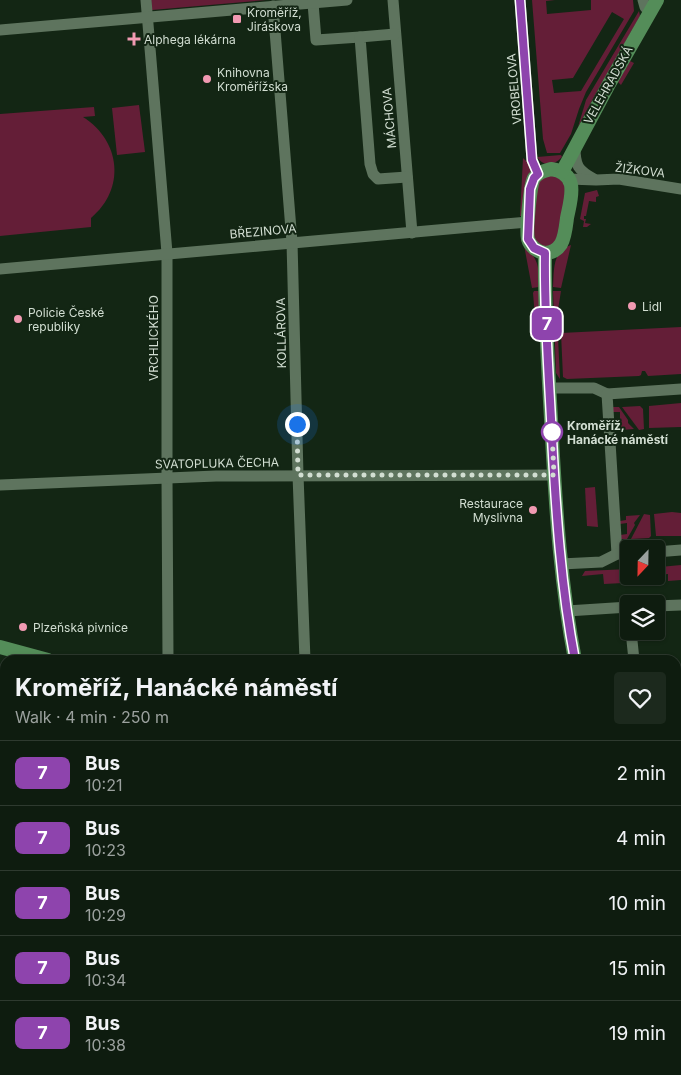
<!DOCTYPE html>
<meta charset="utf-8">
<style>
:root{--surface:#0e1c0f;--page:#1c291d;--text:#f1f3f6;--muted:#9ba19e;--line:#2e3a2f}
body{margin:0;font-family:Inter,sans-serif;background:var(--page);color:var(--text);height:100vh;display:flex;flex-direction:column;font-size:19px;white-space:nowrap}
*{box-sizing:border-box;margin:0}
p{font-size:16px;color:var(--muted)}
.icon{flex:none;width:28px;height:28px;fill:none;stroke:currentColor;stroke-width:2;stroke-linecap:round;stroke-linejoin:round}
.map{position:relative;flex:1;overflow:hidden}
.sheet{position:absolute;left:0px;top:655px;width:681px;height:420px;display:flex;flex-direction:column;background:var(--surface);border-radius:15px 15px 0 0;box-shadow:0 1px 4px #0004,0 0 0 1px var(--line)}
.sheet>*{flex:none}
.badge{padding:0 10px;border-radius:8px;font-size:18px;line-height:32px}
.needle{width:32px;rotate:202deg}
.tools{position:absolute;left:620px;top:540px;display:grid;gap:10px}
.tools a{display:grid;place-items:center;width:45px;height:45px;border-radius:5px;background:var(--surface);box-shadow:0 1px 4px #0004,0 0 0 1px var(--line);font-size:25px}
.you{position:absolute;width:25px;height:25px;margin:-12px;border:4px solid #fff;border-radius:50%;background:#1a73e8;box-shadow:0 0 0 8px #1a73e833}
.map>.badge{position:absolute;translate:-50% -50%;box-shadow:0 0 0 2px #fff}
.round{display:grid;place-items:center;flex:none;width:52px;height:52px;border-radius:5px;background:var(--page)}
.summary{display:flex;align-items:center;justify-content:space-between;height:85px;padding:0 15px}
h1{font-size:24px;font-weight:700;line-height:38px}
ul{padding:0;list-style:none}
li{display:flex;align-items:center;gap:15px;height:65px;padding:0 15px;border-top:1px solid var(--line)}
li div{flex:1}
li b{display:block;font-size:19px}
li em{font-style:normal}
li .badge{min-width:55px;font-weight:700;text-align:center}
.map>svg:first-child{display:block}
.green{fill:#641e37;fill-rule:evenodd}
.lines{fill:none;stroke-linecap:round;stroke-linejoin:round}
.minor{stroke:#5e745e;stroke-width:11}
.major{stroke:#548d59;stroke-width:14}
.line-casing{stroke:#fff;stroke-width:11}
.line{stroke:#8e44ad;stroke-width:8}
.walk{stroke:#d2ded2;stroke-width:5;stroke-dasharray:0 9}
.poi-dot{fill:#f19ab2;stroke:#132614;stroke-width:2}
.stop-dot{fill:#fff;stroke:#8e44ad;stroke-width:2.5}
.labels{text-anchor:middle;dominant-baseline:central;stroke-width:4;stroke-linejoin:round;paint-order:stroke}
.poi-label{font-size:12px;fill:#d2ded2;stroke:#132614;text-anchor:start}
.street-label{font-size:12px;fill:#d2ded2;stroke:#132614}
.stop-label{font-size:12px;font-weight:bold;fill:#d2ded2;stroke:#132614;text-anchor:start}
</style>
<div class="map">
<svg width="681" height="1075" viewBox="0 0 681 1075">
<rect width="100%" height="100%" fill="#132614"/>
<g class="green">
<polygon points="151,0 266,0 152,10"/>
<path d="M532,0h23l-9,1 1,13 44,-4v-10h42l1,11 -48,81 -7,17 -8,25 -11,19h-13l-4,-14zM612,12l12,7 -43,72 -27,2 -2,-13 21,-2z"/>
<polygon points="639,11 640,16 596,93 578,127 586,100"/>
<polygon points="630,61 634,63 621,85 618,82"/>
<polygon points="139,105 145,152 117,155 112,108"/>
<path d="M94,107l1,9 -12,1c38,24 43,72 8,101v9l-91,9v-122z"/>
<path d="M561,155l1,2c-8,9 -18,10 -25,0z"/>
<polygon points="523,158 532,167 521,216 520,216"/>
<polygon points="551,175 559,177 567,188 558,239 554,244 545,247 535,241 533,234 537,185 542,178"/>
<polygon points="597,190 599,196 596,197 596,202 589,201 586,216 584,216 584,219 586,219 585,223 591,224 587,227 583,227 584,221 580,219 585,193"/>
<path d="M524,245c16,17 14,20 15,42l-7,1z"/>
<path d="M571,245l-10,43 -8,-1c1,-16 -1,-36 18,-42z"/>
<polygon points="534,291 539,291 540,340 537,341 533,293"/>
<polygon points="553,291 561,291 557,316 560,379 556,373"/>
<polygon points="681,327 681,374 648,376 645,371 642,371 641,375 639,376 567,379 563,377 561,333"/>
<polygon points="681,403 681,427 649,428 649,406"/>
<polygon points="640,406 643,409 644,429 639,430 622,407"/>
<polygon points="613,407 619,407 628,420 628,423 634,429 621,430 621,426 614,426 614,423 620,423 620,412 613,412"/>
<polygon points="595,487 598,527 587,526 585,488"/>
<polygon points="672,512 681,513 681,536 656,536 654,514"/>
<polygon points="644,514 650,515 651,536 649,538 631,539"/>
<polygon points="640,515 634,523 635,525 627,539 621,539 620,535 627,534 627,523 620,524 620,521 626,520 626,516"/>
<polygon points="681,565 681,580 668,581 668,574 660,575 660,572 657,572 660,567"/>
<polygon points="629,569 629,576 643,576 643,582 604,584 603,574 582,576 585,571"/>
</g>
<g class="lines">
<g class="minor">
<polyline points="146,0 167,253 167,477 168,660"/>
<polyline points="393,0 412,233"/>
<polyline points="520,0 532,160 538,174"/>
<polyline points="643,0 645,7 650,12"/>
<polyline points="313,3 316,40 360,37"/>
<polyline points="273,6 292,242 298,475 305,660"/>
<polyline points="0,30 347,0"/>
<polyline points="395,34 360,37 370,164 373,174 378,179 407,177"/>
<path d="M575,147c0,19 3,23 19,32"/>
<polyline points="569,179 596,180 619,179 681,189"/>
<polyline points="0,269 528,222"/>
<polyline points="549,388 594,388 607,394"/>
<polyline points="0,485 216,476 554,475"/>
<polyline points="656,552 681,550"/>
<polyline points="617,554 607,394 681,389"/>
<polyline points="561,564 601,562 617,554 629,554"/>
<polyline points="656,606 681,605"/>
<polyline points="567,611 629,607"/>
<polyline points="631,631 634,660"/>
<polyline points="676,708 681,708"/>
<polyline points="0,822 5,823"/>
<polyline points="0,877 5,874"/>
<polyline points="676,889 681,888"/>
<polyline points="0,997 1,1000"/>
<polyline points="0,1049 5,1047"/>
<polyline points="0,1062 5,1059"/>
<polyline points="90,1070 92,1075"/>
<polyline points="99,1070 102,1075"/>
<polyline points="397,1070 398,1075"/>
<polyline points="190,1075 199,1070"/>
<polyline points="274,1075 278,1070"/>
<polyline points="612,1075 613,1070"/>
</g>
<g class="major">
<path d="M551,169c29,4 20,29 16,49 -1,8 -2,19 -6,26 -4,6 -10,9 -16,9 -8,-1 -15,-7 -17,-14 -2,-9 2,-54 6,-61 5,-6 10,-7 17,-9z"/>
<polyline points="562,172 609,84 657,0"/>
<path d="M545,253c-1,62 4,124 7,185 4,74 9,149 23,222"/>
<polyline points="0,647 48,660"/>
<polyline points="582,1075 582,1070"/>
</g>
</g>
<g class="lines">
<defs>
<path id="line" d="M520,0l12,160 6,14 -4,4 -4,11 -2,50 6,9 11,5c-1,61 4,123 7,185 4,74 9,149 23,222"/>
</defs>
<use href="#line" class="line-casing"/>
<use href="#line" class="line"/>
<polyline class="walk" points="297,424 298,475 554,475 552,432"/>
</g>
<g class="poi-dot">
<rect x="232" y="14" width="10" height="10" rx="2.5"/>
<path d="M131.5 31.5h5v5h5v5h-5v5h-5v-5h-5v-5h5z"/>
<circle cx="207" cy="79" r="5"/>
<circle cx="632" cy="306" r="5"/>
<circle cx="18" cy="319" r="5"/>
<circle cx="533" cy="510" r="5"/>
<circle cx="23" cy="627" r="5"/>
</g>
<circle class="stop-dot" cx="552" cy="432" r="10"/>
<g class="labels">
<g class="poi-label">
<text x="247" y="12">Kroměříž,<tspan x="247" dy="14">Jiráskova</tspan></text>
<text x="144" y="39">Alphega lékárna</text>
<text x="217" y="72">Knihovna<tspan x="217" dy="14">Kroměřížska</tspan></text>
<text x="642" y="306">Lidl</text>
<text x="28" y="312">Policie České<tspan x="28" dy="14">republiky</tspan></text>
<text x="523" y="503" text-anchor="end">Restaurace<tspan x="523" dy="14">Myslivna</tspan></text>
<text x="33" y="627">Plzeňská pivnice</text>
</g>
<g class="street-label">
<text transform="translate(608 85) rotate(-61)">VELEHRADSKÁ</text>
<text transform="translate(514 89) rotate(-95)">VROBELOVA</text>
<text transform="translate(389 118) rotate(-95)">MÁCHOVA</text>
<text transform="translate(640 170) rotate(7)">ŽIŽKOVA</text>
<text transform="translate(263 231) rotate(-5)">BŘEZINOVA</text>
<text transform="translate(281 333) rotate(-91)">KOLLÁROVA</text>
<text transform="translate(153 338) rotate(-90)">VRCHLICKÉHO</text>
<text transform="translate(217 463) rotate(-1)">SVATOPLUKA ČECHA</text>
</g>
<g class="stop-label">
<text x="567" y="425">Kroměříž,<tspan x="567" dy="14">Hanácké náměstí</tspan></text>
</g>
</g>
</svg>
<div class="tools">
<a><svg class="needle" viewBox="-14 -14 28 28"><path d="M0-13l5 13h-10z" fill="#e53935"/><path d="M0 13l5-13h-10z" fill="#9ba19e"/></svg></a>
<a><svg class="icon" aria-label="layers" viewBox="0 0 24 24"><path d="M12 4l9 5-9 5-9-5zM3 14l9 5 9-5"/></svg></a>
</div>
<div class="you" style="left:297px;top:424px"></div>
<b class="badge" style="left:547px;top:324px;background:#8e44ad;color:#fff">7</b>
<section class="sheet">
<div class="summary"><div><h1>Kroměříž, Hanácké náměstí</h1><p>Walk · 4 min · 250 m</p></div><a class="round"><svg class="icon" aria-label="heart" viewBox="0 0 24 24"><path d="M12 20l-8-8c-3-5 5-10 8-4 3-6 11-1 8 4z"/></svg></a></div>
<ul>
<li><span class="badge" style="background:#8e44ad;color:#fff">7</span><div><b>Bus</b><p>10:21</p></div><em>2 min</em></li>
<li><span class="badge" style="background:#8e44ad;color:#fff">7</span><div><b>Bus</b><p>10:23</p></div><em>4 min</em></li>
<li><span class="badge" style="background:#8e44ad;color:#fff">7</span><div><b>Bus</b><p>10:29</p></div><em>10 min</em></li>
<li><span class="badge" style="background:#8e44ad;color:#fff">7</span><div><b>Bus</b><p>10:34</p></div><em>15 min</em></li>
<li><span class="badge" style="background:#8e44ad;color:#fff">7</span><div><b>Bus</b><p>10:38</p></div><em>19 min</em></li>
</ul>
</section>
</div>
